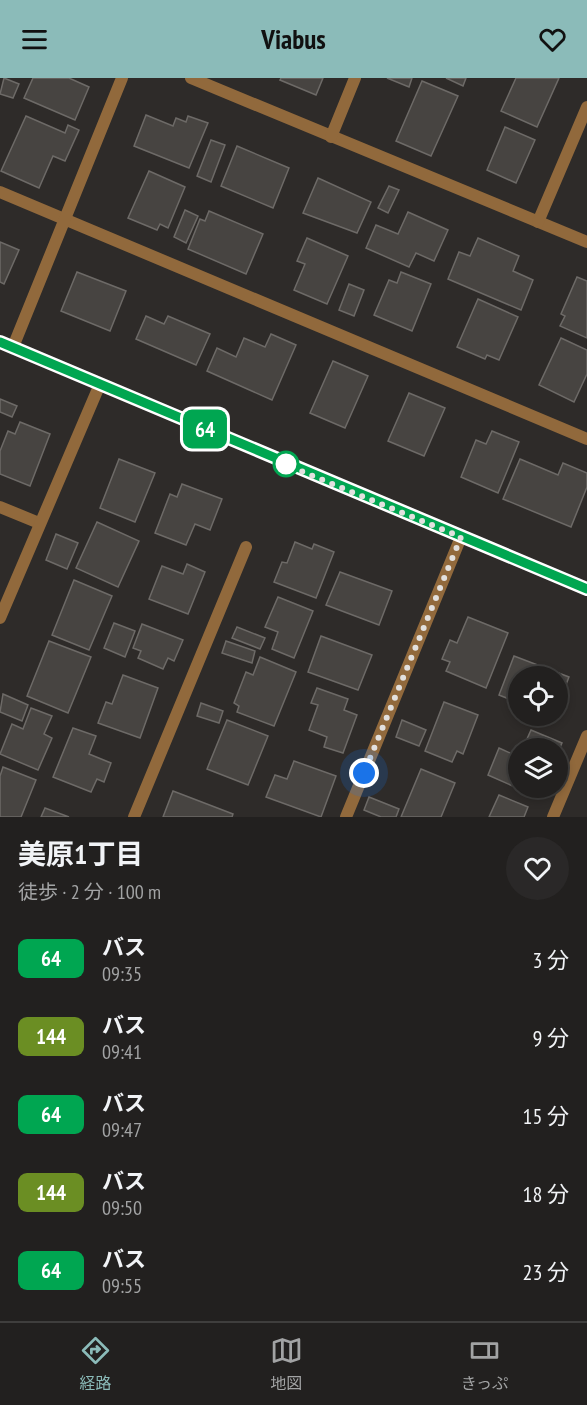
<!DOCTYPE html>
<html lang="ja">
<meta charset="utf-8">
<style>
:root{--surface:#22201f;--page:#2a2828;--text:#f1f3f6;--muted:#a2a3a4;--line:#3f3e3d;--accent:#8bbbb9}
body{margin:0;font-family:"PT Sans Narrow","Noto Sans JP",sans-serif;background:var(--page);color:var(--text);height:100vh;display:flex;flex-direction:column;font-size:22px;white-space:nowrap}
*{box-sizing:border-box;margin:0}
p{font-size:20px;color:var(--muted)}
.icon{flex:none;width:33px;height:33px;fill:none;stroke:currentColor;stroke-width:2;stroke-linecap:round;stroke-linejoin:round}
.map{position:relative;height:739px;overflow:hidden}
.side{display:flex;flex-direction:column;background:var(--surface);flex:1}
.side>*{flex:none}
.badge{padding:0 12px;border-radius:9px;font-size:21px;line-height:39px}
.buttons{position:absolute;left:508px;top:588px;display:grid;gap:12px}
.buttons a{display:grid;place-items:center;width:60px;height:60px;border-radius:50%;background:var(--surface);box-shadow:0 3px 9px #0003,0 0 0 2px var(--line);font-size:30px}
.you{position:absolute;width:30px;height:30px;margin:-15px;border:4px solid #fff;border-radius:50%;background:#1a73e8;box-shadow:0 0 0 9px #1a73e833}
.map>.badge{position:absolute;translate:-50% -50%;box-shadow:0 0 0 3px #fff}
.round{display:grid;place-items:center;flex:none;width:63px;height:63px;border-radius:32px;background:var(--page)}
.head{display:flex;align-items:center;justify-content:space-between;height:102px;padding:0 18px}
h1{font-size:28px;font-weight:700;line-height:45px}
ul{padding:0;list-style:none}
li{display:flex;align-items:center;gap:18px;height:78px;padding:0 18px}
li div{flex:1}
li b{display:block;font-size:22px}
li em{font-style:normal}
li .badge{min-width:66px;font-weight:700;text-align:center}
header{display:flex;justify-content:space-between;align-items:center;height:78px;padding:0 18px;background:var(--accent);color:#111;font-size:27px;font-weight:700}
.dock{display:flex;justify-content:space-around;align-items:center;height:84px;border-top:2px solid var(--line);background:var(--surface);font-size:16px;color:var(--muted)}
.dock a{display:grid;justify-items:center;gap:3px}
.dock .on{color:var(--accent)}
.map>svg:first-child{display:block}
.building{fill:#474441;stroke:#6d6a67;stroke-width:1.5}
.lines{fill:none;stroke-linecap:round;stroke-linejoin:round}
.minor{stroke:#91693c;stroke-width:12}
.tertiary{stroke:#91693c;stroke-width:12}
.line-casing{stroke:#fff;stroke-width:14}
.line{stroke:#00a651;stroke-width:9}
.walk{stroke:#e2e0de;stroke-width:6;stroke-dasharray:0 10.8}
.stop-dot{fill:#fff;stroke:#00a651;stroke-width:3}
</style>
<header><svg class="icon" aria-label="menu" viewBox="0 0 24 24"><path d="M4 6h16M4 12h16M4 18h16"/></svg>Viabus<svg class="icon" aria-label="heart" viewBox="0 0 24 24"><path d="M12 20l-8-8c-3-5 5-10 8-4 3-6 11-1 8 4z"/></svg></header>
<div class="map">
<svg width="587" height="739" viewBox="0 0 587 739">
<rect width="100%" height="100%" fill="#2e2b29"/>
<g class="building">
<polygon points="4,0 19,6 13,20 0,16"/>
<polygon points="33,0 69,0 89,9 75,42 24,20"/>
<polygon points="281,0 323,0 316,17 280,2"/>
<polygon points="387,0 412,0 409,9"/>
<polygon points="446,0 466,0 463,8"/>
<polygon points="516,0 559,0 537,49 501,33"/>
<polygon points="422,3 458,18 431,78 396,63"/>
<polygon points="146,37 173,48 176,40 186,44 188,38 208,45 189,90 134,68"/>
<polygon points="26,38 65,55 68,47 79,52 65,83 53,78 39,110 1,93"/>
<polygon points="505,49 535,62 516,105 487,92"/>
<polygon points="211,62 225,67 211,104 197,98"/>
<polygon points="237,68 289,90 273,130 221,108"/>
<polygon points="149,93 185,109 168,150 160,146 157,152 128,140"/>
<polygon points="318,100 371,124 357,155 303,135"/>
<polygon points="389,108 399,112 388,135 378,130"/>
<polygon points="185,132 198,138 186,165 174,159"/>
<polygon points="209,133 263,156 246,196 188,171 200,141 205,143"/>
<polygon points="408,134 448,152 434,183 416,175 409,189 366,170 376,147 398,156"/>
<polygon points="307,160 348,178 327,226 294,212 305,186 297,183"/>
<polygon points="478,160 519,178 513,193 533,202 521,232 448,201 459,174 470,178"/>
<polygon points="0,164 19,172 4,206 0,204"/>
<polygon points="77,194 126,213 110,253 61,233"/>
<polygon points="401,194 431,206 412,253 374,237 389,202 397,205"/>
<polygon points="577,199 587,203 587,260 560,248 565,238 561,236"/>
<polygon points="349,206 364,212 354,238 339,232"/>
<polygon points="478,221 518,239 499,282 487,277 485,281 457,269"/>
<polygon points="146,238 164,246 168,238 210,256 196,287 136,261"/>
<polygon points="271,256 296,267 272,322 207,293 217,270 236,279 244,260 265,269"/>
<polygon points="561,260 587,272 587,296 574,324 539,307"/>
<polygon points="333,283 368,298 345,350 310,335"/>
<polygon points="409,315 445,330 424,378 388,363"/>
<polygon points="0,321 17,328 12,339 0,334"/>
<polygon points="20,344 50,356 30,408 0,396 0,373 8,353 15,356"/>
<polygon points="492,353 519,364 498,415 461,399 476,362 486,366"/>
<polygon points="119,381 155,395 135,444 100,430"/>
<polygon points="520,381 558,397 563,385 587,395 587,409 571,449 503,421"/>
<polygon points="182,406 222,421 210,452 195,446 186,467 155,455 170,416 177,419"/>
<polygon points="97,444 139,463 118,509 76,490"/>
<polygon points="56,456 78,465 67,491 46,482"/>
<polygon points="295,464 312,471 314,466 334,474 316,520 274,504 282,484 287,485"/>
<polygon points="187,486 205,494 188,536 149,521 162,488 183,496"/>
<polygon points="340,494 392,513 379,547 326,527"/>
<polygon points="74,502 112,518 89,572 52,557"/>
<polygon points="278,519 313,533 294,580 272,571 278,554 265,549"/>
<polygon points="468,539 508,555 486,610 446,593 450,584 442,581 450,562 457,565"/>
<polygon points="114,545 135,553 125,579 104,570"/>
<polygon points="142,546 183,562 174,583 168,580 163,591 138,580 141,573 133,570"/>
<polygon points="237,549 265,560 260,571 232,560"/>
<polygon points="321,558 372,577 358,612 308,594"/>
<polygon points="49,563 91,579 68,635 27,618"/>
<polygon points="226,563 255,573 252,585 222,575"/>
<polygon points="514,578 569,599 558,627 558,598 519,598 519,625 499,617"/>
<polygon points="260,579 296,594 274,648 237,634 239,628 234,625 246,594 253,597"/>
<polygon points="123,597 158,610 140,660 98,645 106,624 112,626"/>
<polygon points="317,610 348,621 344,632 357,637 343,675 324,669 327,659 309,652 318,627 311,625"/>
<polygon points="3,616 28,627 22,643 0,634"/>
<polygon points="444,624 478,637 463,676 457,673 452,684 425,673"/>
<polygon points="201,625 223,633 219,645 197,638"/>
<polygon points="31,630 52,638 44,656 52,660 38,692 0,676 12,646 23,651"/>
<polygon points="227,642 268,658 248,707 207,691"/>
<polygon points="402,642 426,652 419,668 396,659"/>
<polygon points="73,650 96,658 89,676 111,685 104,704 97,701 91,714 53,699"/>
<polygon points="531,652 562,665 558,674 558,670 523,670"/>
<polygon points="499,670 519,679 519,710 534,710 531,716 488,697"/>
<polygon points="294,683 336,698 321,739 266,719 275,697 287,701"/>
<polygon points="3,689 36,702 21,739 0,739 0,698"/>
<polygon points="421,691 455,705 441,739 401,739"/>
<polygon points="173,713 233,736 232,739 163,739"/>
<polygon points="499,717 528,729 524,739 489,739"/>
<polygon points="369,719 399,731 396,739 381,739 364,732"/>
<polygon points="45,730 69,739 41,739"/>
</g>
<g class="lines">
<g class="minor">
<polyline points="191,0 587,164"/>
<polyline points="331,59 355,0"/>
<polyline points="0,114 587,361"/>
<polyline points="538,144 587,29"/>
<polyline points="13,269 122,0"/>
<polyline points="0,429 39,445"/>
<polyline points="0,540 100,306"/>
<polyline points="134,739 246,469"/>
<polyline points="346,739 461,459"/>
<polyline points="553,739 587,658"/>
</g>
<polyline class="tertiary" points="0,264 587,511"/>
</g>
<g class="lines">
<defs>
<polyline id="line" points="0,264 587,511"/>
</defs>
<use href="#line" class="line-casing"/>
<use href="#line" class="line"/>
<polyline class="walk" points="286,386 279,384 461,459 364,695"/>
</g>
<circle class="stop-dot" cx="286" cy="386" r="12"/>
</svg>
<div class="buttons">
<a><svg class="icon" aria-label="locate" viewBox="0 0 24 24"><circle cx="12" cy="12" r="6"/><path d="M12 2v4M12 18v4M2 12h4M18 12h4"/></svg></a>
<a><svg class="icon" aria-label="layers" viewBox="0 0 24 24"><path d="M12 4l9 5-9 5-9-5zM3 14l9 5 9-5"/></svg></a>
</div>
<div class="you" style="left:364px;top:695px"></div>
<b class="badge" style="left:205px;top:351px;background:#00a651;color:#fff">64</b>
</div>
<section class="side">
<div class="head"><div><h1>美原1丁目</h1><p>徒歩 · 2 分 · 100 m</p></div><a class="round"><svg class="icon" aria-label="heart" viewBox="0 0 24 24"><path d="M12 20l-8-8c-3-5 5-10 8-4 3-6 11-1 8 4z"/></svg></a></div>
<ul>
<li><span class="badge" style="background:#00a651;color:#fff">64</span><div><b>バス</b><p>09:35</p></div><em>3 分</em></li>
<li><span class="badge" style="background:#6b8e23;color:#fff">144</span><div><b>バス</b><p>09:41</p></div><em>9 分</em></li>
<li><span class="badge" style="background:#00a651;color:#fff">64</span><div><b>バス</b><p>09:47</p></div><em>15 分</em></li>
<li><span class="badge" style="background:#6b8e23;color:#fff">144</span><div><b>バス</b><p>09:50</p></div><em>18 分</em></li>
<li><span class="badge" style="background:#00a651;color:#fff">64</span><div><b>バス</b><p>09:55</p></div><em>23 分</em></li>
</ul>
</section>
<nav class="dock">
<a class="on"><svg class="icon" aria-label="directions" viewBox="0 0 24 24"><path d="M12 3l9 9-9 9-9-9zM9 14v-3h6M13 9l2 2-2 2"/></svg>経路</a>
<a><svg class="icon" aria-label="map" viewBox="0 0 24 24"><path d="M3 6l6-2 6 2 6-2v14l-6 2-6-2-6 2zM9 4v14M15 6v14"/></svg>地図</a>
<a><svg class="icon" aria-label="tickets" viewBox="0 0 24 24"><path d="M3 7h18v10H3zM15 7v10"/></svg>きっぷ</a>
</nav>
